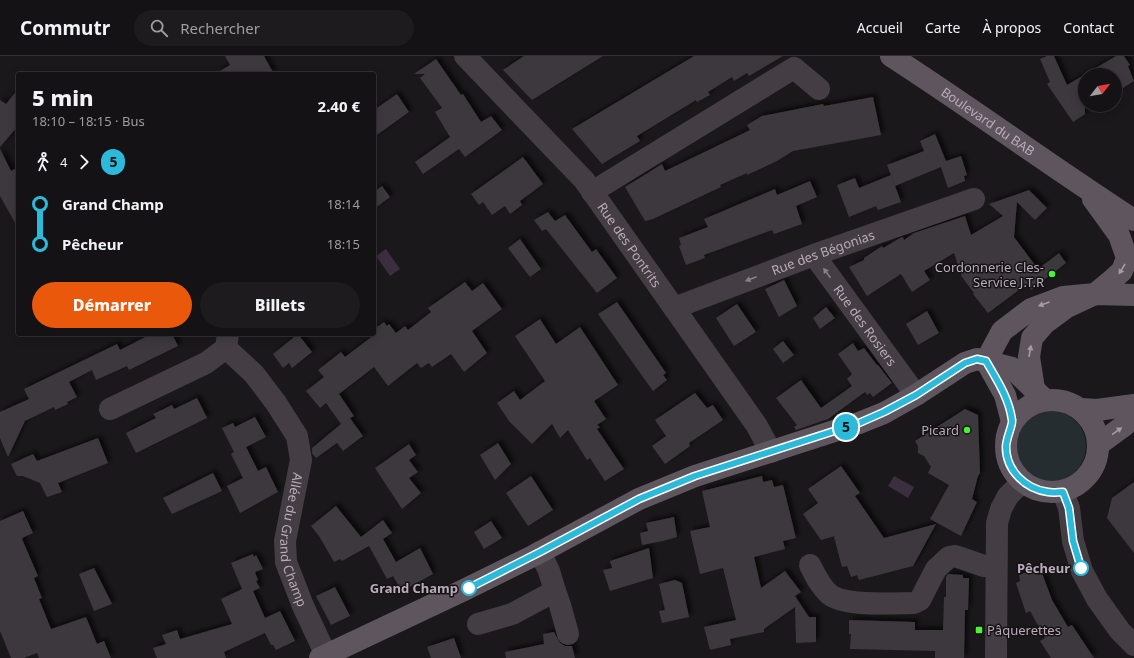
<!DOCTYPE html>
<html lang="fr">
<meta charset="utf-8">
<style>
:root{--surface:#141214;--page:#1d1b1d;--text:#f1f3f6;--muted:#9d9ea0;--line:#333234;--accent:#ea580c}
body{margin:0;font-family:"Noto Sans",sans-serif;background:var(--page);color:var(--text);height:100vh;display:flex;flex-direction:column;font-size:15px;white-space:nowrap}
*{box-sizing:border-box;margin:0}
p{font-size:13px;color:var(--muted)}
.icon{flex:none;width:22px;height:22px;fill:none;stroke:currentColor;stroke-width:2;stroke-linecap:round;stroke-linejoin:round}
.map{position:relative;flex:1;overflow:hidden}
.drawer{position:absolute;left:16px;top:16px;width:360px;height:264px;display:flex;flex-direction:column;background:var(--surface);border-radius:4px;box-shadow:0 2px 10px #0003,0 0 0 1px var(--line)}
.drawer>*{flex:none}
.badge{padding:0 8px;border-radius:13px;font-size:14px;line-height:26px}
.needle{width:26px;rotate:59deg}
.buttons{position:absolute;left:1078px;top:12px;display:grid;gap:8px}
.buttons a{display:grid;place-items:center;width:44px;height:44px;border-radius:50%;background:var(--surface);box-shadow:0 2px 10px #0003,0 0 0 1px var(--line);font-size:20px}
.map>.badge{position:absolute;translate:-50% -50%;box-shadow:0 0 0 2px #fff}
.legs{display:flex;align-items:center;gap:6px;height:44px;padding:0 16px;font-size:13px}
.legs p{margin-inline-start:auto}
.head{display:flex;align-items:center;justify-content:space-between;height:68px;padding:0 16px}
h1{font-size:22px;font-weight:800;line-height:30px}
.action{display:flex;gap:8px;margin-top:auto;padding:8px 16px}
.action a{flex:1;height:46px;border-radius:24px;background:var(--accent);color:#fff;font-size:16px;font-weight:800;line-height:46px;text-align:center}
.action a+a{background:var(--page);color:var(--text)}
ul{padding:0 16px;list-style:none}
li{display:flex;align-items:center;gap:14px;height:40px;font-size:15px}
li i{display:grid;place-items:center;width:6px;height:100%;margin:0 5px;background:currentColor}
li i::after{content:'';width:10px;height:10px;margin:-5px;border:3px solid;border-radius:50%;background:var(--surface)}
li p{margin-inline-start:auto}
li:first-child i{background:linear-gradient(#0000 50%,currentColor 0)}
li:last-child i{background:linear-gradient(currentColor 50%,#0000 0)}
header{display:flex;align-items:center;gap:24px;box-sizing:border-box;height:56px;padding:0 20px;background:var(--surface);border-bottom:1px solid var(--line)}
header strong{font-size:19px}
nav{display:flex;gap:22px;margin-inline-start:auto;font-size:14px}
.search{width:280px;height:36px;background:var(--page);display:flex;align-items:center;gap:10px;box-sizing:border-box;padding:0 14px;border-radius:22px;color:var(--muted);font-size:15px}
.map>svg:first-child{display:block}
.green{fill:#262d30}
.water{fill:#3a2e3f}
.building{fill:#3c383c;filter:url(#shadow)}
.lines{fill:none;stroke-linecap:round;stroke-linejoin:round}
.minor{stroke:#443e44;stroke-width:22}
.major{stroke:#5e555e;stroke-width:22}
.oneway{fill:#a79aa8}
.oneway2{fill:#8a7f8b}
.line-1-casing{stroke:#fff;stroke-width:9}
.line-1{stroke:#2bbada;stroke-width:6}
.poi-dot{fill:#49f13a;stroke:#161315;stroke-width:1.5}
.stop-1-dot{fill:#fff;stroke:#2bbada;stroke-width:2}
.labels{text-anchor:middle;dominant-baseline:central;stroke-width:3;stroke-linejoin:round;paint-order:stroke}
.street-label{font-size:13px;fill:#b9abba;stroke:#161315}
.poi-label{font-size:13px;fill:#b9abba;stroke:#161315;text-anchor:end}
.stop-label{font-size:13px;font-weight:bold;fill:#b9abba;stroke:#161315;text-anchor:end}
</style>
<header>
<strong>Commutr</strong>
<div class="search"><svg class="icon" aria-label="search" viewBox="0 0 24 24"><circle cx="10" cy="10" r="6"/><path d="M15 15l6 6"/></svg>Rechercher</div>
<nav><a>Accueil</a><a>Carte</a><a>À propos</a><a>Contact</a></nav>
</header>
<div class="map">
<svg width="1134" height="602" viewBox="0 0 1134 602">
<defs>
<filter id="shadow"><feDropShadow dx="3.5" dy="-3.5" stdDeviation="2" flood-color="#0009"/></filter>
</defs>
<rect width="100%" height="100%" fill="#1a181a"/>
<circle class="green" cx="1050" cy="390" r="36"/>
<g class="water">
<polygon points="386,193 400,213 390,220 376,200"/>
<polygon points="894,420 914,431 908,442 888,430"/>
</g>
<g class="building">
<polygon points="225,0 264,0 274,18 215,18 230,9"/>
<polygon points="524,0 603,0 532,44 503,14"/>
<polygon points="694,0 783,0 749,20 747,17 734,25 732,21 708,36 710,39 697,46 696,44 637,80 640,85 602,108 572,73"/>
<polygon points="1047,0 1054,0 1067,29 1116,0 1124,0 1130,9 1128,10 1134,25 1115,37 1115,19 1085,19 1085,58 1073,66 1047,28 1050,26 1040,3"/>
<polygon points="436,3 461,39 463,38 481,66 491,60 502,74 465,101 459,93 423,118 415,106 450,81 435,56 442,52 420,22 425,18 414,18"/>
<polygon points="18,33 18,70 0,91 0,44 6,48"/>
<polygon points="397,38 409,56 374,81 374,54"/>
<polygon points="873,41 881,79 793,95 777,105 747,119 747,117 720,129 721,131 653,163 645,165 625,131 662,108 665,115 750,74 747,69 762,60 823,48 824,50"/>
<polygon points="935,78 946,105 961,100 967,119 964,120 965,125 948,132 941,111 895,130 887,109 924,95 920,85"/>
<polygon points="0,93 11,115 18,111 18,172 0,140"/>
<polygon points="523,101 543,128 520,145 522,149 510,158 505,150 492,159 483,146 479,149 471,138"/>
<polygon points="891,119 901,146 878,154 876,150 849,161 837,129 855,122 859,132"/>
<polygon points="810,125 817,141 796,150 802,168 774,178 772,174 704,199 705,202 686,209 679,190 681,189 679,182 708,171 704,163 775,133 777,139"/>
<polygon points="382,130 390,141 374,153 374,136"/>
<polygon points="1029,134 1047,152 1035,164 1017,146 1014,181 1038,213 1059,197 1066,207 1031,234 1027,228 988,257 973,238 974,237 962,221 954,197 924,215 930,224 912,236 901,218 867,240 849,211 864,204 864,202 882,190 883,192 900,182 903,181 904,184 914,177 965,160 971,179 1003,160 989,148"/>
<polygon points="548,156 555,165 565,159 592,196 596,193 617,222 597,237 546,173 542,175 534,164"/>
<polygon points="520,183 541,213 530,221 508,192"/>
<polygon points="784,224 797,250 779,261 765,233"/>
<polygon points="465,226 472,235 483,227 502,253 472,275 487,297 464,316 451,298 432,311 429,307 421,312 417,307 388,330 374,311 339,338 354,360 350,362 363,380 343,395 337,387 316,402 312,397 312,392 341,368 326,347 320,352 306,335 324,321 318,314 341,296 345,301 374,279 374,273 384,266 387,270 389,268 396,277 405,270 408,274 431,256 428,252"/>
<polygon points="617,246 666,317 663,319 667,324 653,335 598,258"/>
<polygon points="737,248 756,276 734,290 716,262"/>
<polygon points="826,251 835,262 820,273 813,262"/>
<polygon points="927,255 939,277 918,289 906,268"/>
<polygon points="540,263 556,288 580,271 618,329 594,345 606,363 597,369 600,371 597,373 624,413 605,425 590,402 587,404 568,374 560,382 552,368 532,388 509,365 497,347 514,335 520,344 545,325 515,280"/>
<polygon points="151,278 172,278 178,290 129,314 127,310 96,324 92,314 69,326 77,341 67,346 68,348 55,354 54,351 25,365 8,401 0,382 0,356 29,343 24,333 117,288 120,294"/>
<polygon points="298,278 312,296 292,312 289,307 283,312 273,298"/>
<polygon points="783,285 794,299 783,307 773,293"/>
<polygon points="853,287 858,295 864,292 877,309 878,309 892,327 873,341 870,337 867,339 865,336 828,363 796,374 794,371 797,369 776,342 801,324 821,352 852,330 847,323 852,318 838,298"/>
<polygon points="695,337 707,352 713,349 723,364 689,387 690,390 665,408 652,390 666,380 655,364"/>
<polygon points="197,342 207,362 136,397 126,377 156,362 153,358 172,349 174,353"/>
<polygon points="965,353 978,359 980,417 978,420 972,443 977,446 961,480 930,463 949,429 928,417 931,411 924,400 918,397 918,390 915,385"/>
<polygon points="255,361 266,381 246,391 258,415 266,411 278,436 240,457 227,430 243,422 231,398 234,396 222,372 233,367 235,371"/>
<polygon points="98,382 108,407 58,427 62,436 47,441 40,427 23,420 17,420 11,408 33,398 37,405"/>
<polygon points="498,387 511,408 495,424 480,399"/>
<polygon points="409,388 416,399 409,404 418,416 409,422 421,437 402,453 375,412"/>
<polygon points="841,410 860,437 855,440 884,482 936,468 913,510 859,524 857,519 851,521 847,510 842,511 834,481 835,480 821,484 803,458 818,447 808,433"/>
<polygon points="213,417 222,435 172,458 163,442"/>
<polygon points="531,420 553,454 528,470 506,437"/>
<polygon points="762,420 763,426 772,424 774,431 783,429 796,482 783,485 785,493 754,501 761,532 785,515 801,536 795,540 809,561 816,561 816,586 796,587 795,551 764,573 764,576 730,583 731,589 710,594 704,571 736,564 723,512 700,518 690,475 710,471 702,435"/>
<polygon points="1134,426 1134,497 1107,462 1112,442"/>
<polygon points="336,450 361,481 383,464 392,477 383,483 396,506 420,492 433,518 402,535 393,520 387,523 369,490 342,505 340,503 334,506 319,480 311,470"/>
<polygon points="23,455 33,477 24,481 22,483 38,520 34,522 42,542 39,543 51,573 86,561 97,588 104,585 111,602 39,602 37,597 24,602 11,602 0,575 0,465"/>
<polygon points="674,461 677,481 663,485 642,489 640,477 648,475 646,467"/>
<polygon points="491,465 502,482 484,493 474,476"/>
<polygon points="649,492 653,522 610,535 603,514 612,512 610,505"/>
<polygon points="253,498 254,501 256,499 263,513 255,516 258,524 256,525 260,532 253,535 265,562 280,555 295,585 276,594 273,589 271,589 265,577 224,596 226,602 157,602 153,592 166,588 162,579 177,574 180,583 232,568 221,543 242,533 231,507"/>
<polygon points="94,512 112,548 94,555 79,518"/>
<polygon points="1036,513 1038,519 1042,517 1052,544 1068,571 1072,569 1094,602 1051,602 1040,585 1045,582 1030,555 1026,557 1016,527 1020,525 1019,519"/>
<polygon points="948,518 963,519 963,522 969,522 968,554 965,554 964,602 935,602 935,595 850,593 851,578 849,578 849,564 915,566 915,574 943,574 944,541 946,541 946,521"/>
<polygon points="675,524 682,527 689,561 662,567 659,555 665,554 659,528"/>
<polygon points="335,531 350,560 331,569 316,540"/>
<polygon points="554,576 560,587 565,590 572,590 575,602 506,602 505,596 544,588 543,578"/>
<polygon points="454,582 461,602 431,602 427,591"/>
</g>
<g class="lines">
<g class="minor">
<path id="s1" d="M465,0l119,124 173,246 14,26"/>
<polyline points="592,136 794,12 819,33"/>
<path id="s2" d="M814,199l102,140"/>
<path id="s3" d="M674,252l140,-53 160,-56"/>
<path id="s4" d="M226,292l28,26 22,29 21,33 4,24 -16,81 1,21 17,44 23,49"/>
<polyline points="110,353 206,307 226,292 228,278"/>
<polyline points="1063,436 1069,452 1073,485 1082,515 1097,543 1120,575 1134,589"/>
<path d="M810,509c5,10 10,21 19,29 15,13 64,9 85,9l6,-3 16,-31 13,-12 6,-1 29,10h12"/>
<polyline points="555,535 560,549 568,578"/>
<polyline points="478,568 512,558 555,535 549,515 540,496"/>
<polyline points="996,602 997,467 1001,453 1008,440 1022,426"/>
</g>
<g class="major">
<path id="s5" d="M891,0c82,53 161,111 243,164"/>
<polyline points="986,305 1002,275 1031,253 1063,241 1095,238 1134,239"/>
<polyline points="986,305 1005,339 1012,366"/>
<polyline points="1034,333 1029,301 1032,282 1044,268 1067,251 1095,238 1112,224 1122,215 1127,202 1119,179 1093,143"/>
<circle cx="1052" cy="390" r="46"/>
<polyline points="1081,353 1097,354 1134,349"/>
<polyline points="1099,388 1125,369 1134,360"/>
<polyline points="320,602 464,534 533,500 639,443 695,420 859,367 884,357 916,339 965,307 977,303 1012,312 1045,344"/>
</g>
</g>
<defs><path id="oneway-solid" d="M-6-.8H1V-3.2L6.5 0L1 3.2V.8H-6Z"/></defs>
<g class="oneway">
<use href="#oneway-solid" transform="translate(1122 213) rotate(121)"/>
<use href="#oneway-solid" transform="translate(1044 248) rotate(160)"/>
<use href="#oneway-solid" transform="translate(1030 295) rotate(-80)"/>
<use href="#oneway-solid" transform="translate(1117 375) rotate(-36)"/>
</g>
<g class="oneway2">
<use href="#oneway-solid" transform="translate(827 217) rotate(-126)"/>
<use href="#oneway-solid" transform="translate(751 223) rotate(159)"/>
</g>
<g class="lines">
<defs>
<path id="line-1" d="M469,532l71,-36 99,-53 56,-23 164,-53 25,-11 32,-17 49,-32 12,-4 9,2c11,19 23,37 26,59 1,5 -6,18 -6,27 0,23 19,42 42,45 5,1 10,0 15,0l6,16 4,33 8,27"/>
</defs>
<use href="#line-1" class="line-1-casing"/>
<use href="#line-1" class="line-1"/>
</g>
<g class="poi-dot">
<circle cx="1052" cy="218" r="4"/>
<circle cx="967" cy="374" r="4"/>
<rect x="975" y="570" width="8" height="8" rx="2"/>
</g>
<g class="stop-1-dot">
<circle cx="1081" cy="512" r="7"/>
<circle cx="469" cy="532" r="7"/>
</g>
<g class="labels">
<g class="street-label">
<text stroke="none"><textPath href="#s5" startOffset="117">Boulevard du BAB</textPath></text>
<text stroke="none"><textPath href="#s1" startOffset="251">Rue des Pontrits</textPath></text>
<text stroke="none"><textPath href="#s3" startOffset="159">Rue des Bégonias</textPath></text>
<text stroke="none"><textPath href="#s2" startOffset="87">Rue des Rosiers</textPath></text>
<text stroke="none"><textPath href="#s4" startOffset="220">Allée du Grand Champ</textPath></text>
</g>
<g class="poi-label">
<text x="1044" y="211">Cordonnerie Cles-<tspan x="1044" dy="15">Service J.T.R</tspan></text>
<text x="959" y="374">Picard</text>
<text x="987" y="574" text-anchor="start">Pâquerettes</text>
</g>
<g class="stop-label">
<text x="1070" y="512">Pêcheur</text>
<text x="458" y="532">Grand Champ</text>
</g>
</g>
</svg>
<div class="buttons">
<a><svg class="needle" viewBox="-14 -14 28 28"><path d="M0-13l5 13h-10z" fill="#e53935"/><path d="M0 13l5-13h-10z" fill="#9d9ea0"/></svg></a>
</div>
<b class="badge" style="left:846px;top:371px;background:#2bbada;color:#111">5</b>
<section class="drawer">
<div class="head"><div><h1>5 min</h1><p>18:10 – 18:15 · Bus</p></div><b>2.40 €</b></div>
<div class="legs"><svg class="icon" aria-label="walk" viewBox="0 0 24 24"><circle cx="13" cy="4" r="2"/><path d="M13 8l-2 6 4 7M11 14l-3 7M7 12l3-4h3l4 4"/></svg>4<svg class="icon" aria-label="forward" viewBox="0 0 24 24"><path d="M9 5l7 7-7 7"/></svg><b class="badge" style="background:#2bbada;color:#111">5</b></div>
<ul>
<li><i style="color:#2bbada"></i><b>Grand Champ</b><p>18:14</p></li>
<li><i style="color:#2bbada"></i><b>Pêcheur</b><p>18:15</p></li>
</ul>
<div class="action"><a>Démarrer</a><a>Billets</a></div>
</section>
</div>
